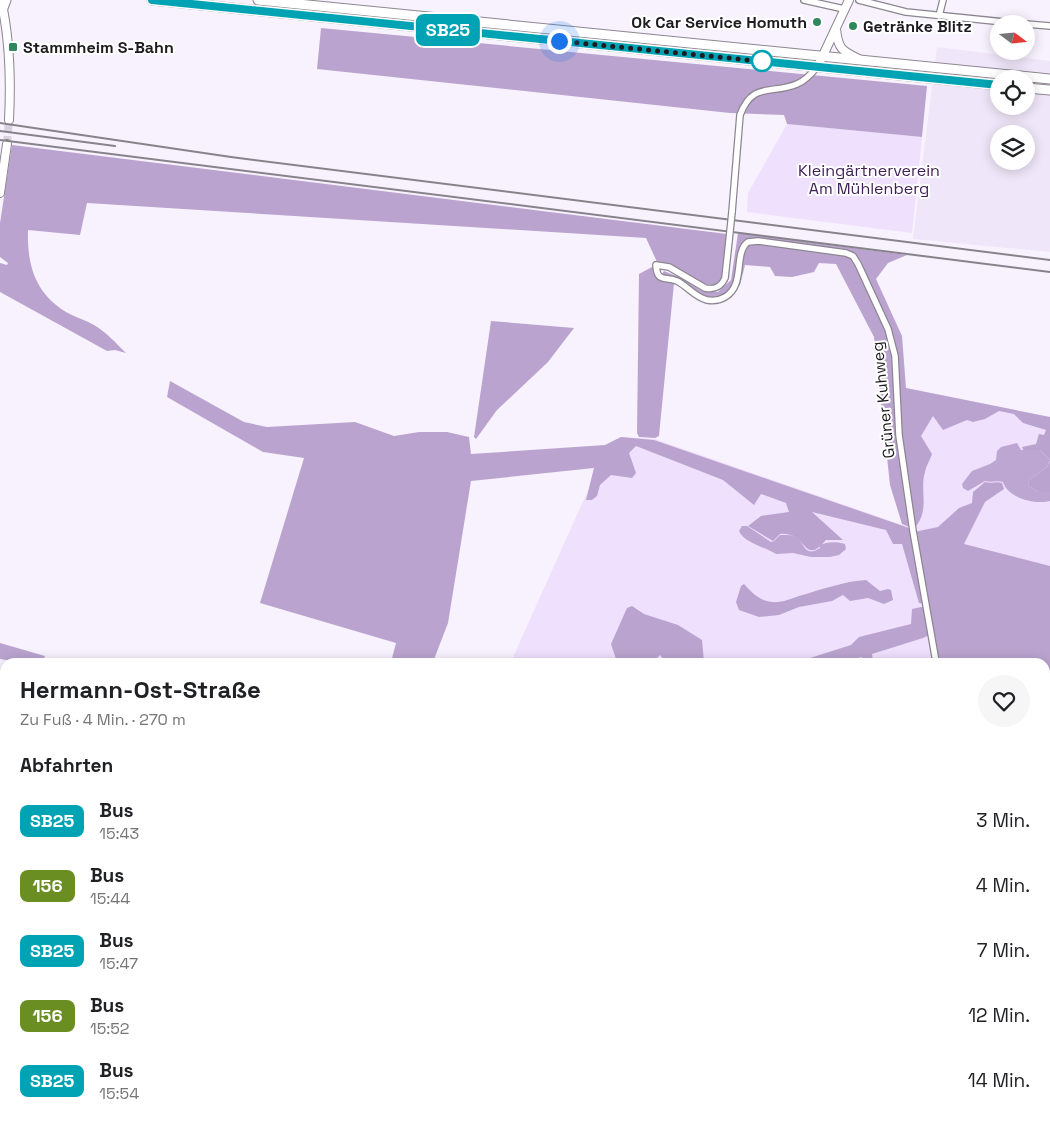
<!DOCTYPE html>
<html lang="de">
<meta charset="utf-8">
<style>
:root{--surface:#fff;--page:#f6f6f6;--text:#202124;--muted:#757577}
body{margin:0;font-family:"Space Grotesk",sans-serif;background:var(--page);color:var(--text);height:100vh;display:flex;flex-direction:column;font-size:19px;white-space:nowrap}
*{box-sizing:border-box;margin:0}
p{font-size:16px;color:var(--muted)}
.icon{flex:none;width:28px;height:28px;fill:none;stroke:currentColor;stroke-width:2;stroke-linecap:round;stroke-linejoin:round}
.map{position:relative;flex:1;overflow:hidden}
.panel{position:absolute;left:0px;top:658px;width:1050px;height:466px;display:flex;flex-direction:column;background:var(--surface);border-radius:15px 15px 0 0;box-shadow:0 2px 12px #0003}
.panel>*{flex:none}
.badge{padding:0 10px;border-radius:8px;font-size:18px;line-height:32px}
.needle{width:32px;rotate:106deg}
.controls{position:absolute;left:990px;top:15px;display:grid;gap:10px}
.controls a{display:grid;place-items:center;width:45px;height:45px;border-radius:50%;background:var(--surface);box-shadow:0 2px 12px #0003;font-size:25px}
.you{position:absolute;width:25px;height:25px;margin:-12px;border:4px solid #fff;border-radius:50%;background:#1a73e8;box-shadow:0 0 0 8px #1a73e833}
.map>.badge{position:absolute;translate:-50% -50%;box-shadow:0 0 0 2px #fff}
h2{padding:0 20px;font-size:19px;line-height:45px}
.round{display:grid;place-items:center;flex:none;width:52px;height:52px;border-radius:26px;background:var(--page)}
.head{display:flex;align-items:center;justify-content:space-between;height:85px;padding:0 20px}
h1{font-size:24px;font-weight:600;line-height:38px}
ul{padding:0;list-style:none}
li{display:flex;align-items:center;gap:15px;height:65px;padding:0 20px}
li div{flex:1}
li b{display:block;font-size:19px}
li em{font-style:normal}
li .badge{min-width:55px;font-weight:700;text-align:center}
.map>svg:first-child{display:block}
.built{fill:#f0e6f9;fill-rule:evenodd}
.green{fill:#efe0fd}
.forest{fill:#baa4cf}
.water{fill:#bda6d1}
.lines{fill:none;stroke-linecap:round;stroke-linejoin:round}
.secondary-tunnel{stroke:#d7d2dd;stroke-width:8;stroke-dasharray:8 4;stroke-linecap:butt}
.street-casing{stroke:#8c8691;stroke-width:8}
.secondary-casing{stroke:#8c8691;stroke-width:10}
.primary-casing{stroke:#8c8691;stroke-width:11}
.highway-casing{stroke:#8c8691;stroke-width:12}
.street{stroke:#fff;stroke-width:5.5}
.secondary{stroke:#fff;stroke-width:8}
.primary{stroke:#fff;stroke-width:9}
.highway{stroke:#fff;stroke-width:10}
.rail{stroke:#87838b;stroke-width:2}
.street-bridge-casing{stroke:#8c8691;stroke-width:8;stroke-linecap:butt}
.street-bridge{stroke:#fff;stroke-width:5.5}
.line-casing{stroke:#fff;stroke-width:11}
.line{stroke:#00a3b4;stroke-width:8}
.walk{stroke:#1d1b1f;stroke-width:5;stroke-dasharray:0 9}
.poi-dot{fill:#2f885d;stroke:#fff;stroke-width:2}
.stop-dot{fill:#fff;stroke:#00a3b4;stroke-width:2.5}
.labels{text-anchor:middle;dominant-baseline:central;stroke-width:4;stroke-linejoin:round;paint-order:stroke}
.poi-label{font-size:16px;font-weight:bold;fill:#1d1b1f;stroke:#fff;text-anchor:start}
.park-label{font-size:16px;fill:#3f2155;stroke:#fff}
.street-label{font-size:16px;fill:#1d1b1f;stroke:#fff}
</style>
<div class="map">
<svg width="1050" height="1123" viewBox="0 0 1050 1123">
<rect width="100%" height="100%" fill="#f8f2fe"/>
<path class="built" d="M937,47l113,14v191l-137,-13zM999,79h27v27h-27zM999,134h27v27h-27z"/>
<g class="green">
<polygon points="787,124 922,137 912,233 747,212 748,193"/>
<polygon points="906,388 1050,417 1050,937 1045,937 1045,662 513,662 514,655 589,488 594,468 605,445 621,437 655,439 914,529"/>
</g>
<g class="forest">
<polygon points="321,28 927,86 922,137 787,124 784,115 730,113 317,69"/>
<path d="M12,145l715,89 -2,36 -4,13c-15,6 -25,-4 -37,-11 -9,-5 -17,-8 -27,-10l-11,-24 -559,-35 -7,32 -52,-5c-1,35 7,63 38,82 9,5 19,8 28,13 12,7 22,18 32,28l-11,-3 -8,1 -107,-59v-29l7,2 1,-2 -8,-6v-34z"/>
<path d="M738,233l169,22 -19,8 -12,16 26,57 4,52 144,29v43l-10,-10 -16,2 -2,-5 14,-3 3,-10 5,1 2,-5 -23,-7 -9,-9 -15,-3 -14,8 -12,3 -6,-2 -24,10 -10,-14 -12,20 11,18c-2,6 -6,12 -7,18 -6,20 6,37 -11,57l-12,-5 -12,-39 -16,-148 -38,-73 -17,-1 -5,9 -22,5 -17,-1 -5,-9 -25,-2 -5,20c-11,8 -19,13 -33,13l-46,-22 3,-5 17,7 21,13 16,1 13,-12z"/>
<polygon points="652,267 654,268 658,279 674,283 659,436 655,438 639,437 637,433 639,274"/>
<polygon points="491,321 574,328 548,362 497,410 476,439 474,437"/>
<path d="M170,381l74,41 23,5 88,-5 39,14 25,-4h28l22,5 2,17 134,-9 16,-8 33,3 258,89 13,75 -6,-1 -17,-59h-9l-7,-14 -74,-18 31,28h-17c-3,3 -8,9 -12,10 -11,3 -12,-18 -34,-16l-7,7 -25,-15 13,-10 28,-4 -3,-9 -25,-9 -7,11 -31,-25 -87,-34 -7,7 7,20 -4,5 -21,-3 -11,10 -3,11 -5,4h-6l8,-32 -123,13 -23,142 -15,39h-42l5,-19 -136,-40 44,-145 -41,-6 -96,-55z"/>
<polygon points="1050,461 1050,492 1039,492 1029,486 1028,481 1047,467"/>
<path d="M985,482c6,2 12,-1 17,1l2,6 -19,13 -21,42 86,22v157l-5,-2v-59h-107l-24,-130 24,-5 21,-19 13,-5 1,-11z"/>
<path d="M866,580l14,11 8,-2 3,1 2,10 -9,4 -16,-6 -18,3 -7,-6 -11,6 -33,6 -20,8 -20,2 -20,-7 -3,-8 5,-16 3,-2c8,9 16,17 28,18 9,1 19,-3 27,-6 21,-6 46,-15 67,-16z"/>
<polygon points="632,606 644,614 678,625 702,640 704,662 666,662 660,655 653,662 617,662 611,644 627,608"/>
<polygon points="926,606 931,634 923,638 872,654 873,662 862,662 862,657 843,662 784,662 810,658 851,645 859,637 911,624 912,609"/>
<polygon points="0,643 45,656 42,662 21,662 0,659"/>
<polygon points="0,685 5,686 5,721 0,720"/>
<polygon points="1050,1051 1050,1123 1040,1123 1029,1119 1045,1119 1045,1053"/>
<polygon points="824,1119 875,1119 883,1123 833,1123"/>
</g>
<g class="water">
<path d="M1017,443l4,7h19l10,10 -3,7 -19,14 1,5 10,6h11v9c-15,4 -42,-3 -47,-19 -6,-2 -12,1 -18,-1l-17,10 -5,-3 -1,-4 10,-13 18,-7 6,-4 1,-9 4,-4z"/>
<path d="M742,526h5l24,16 3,-1 6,-6c6,0 12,-1 17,3 8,6 8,20 23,10l-1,-3c8,-3 17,-4 26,-1l1,5 -7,6 -9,2h-19l-18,-4 -17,1c-11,-7 -32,-11 -37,-23z"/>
</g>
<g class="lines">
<polyline class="secondary-tunnel" points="7,144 9,120"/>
<defs>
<g id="street">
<polyline points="804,0 844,9"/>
<polyline points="859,0 906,12 1024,24"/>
<polyline points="939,16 943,0"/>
<polyline points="1026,24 1050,26"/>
<path d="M732,212l8,-97c13,-34 31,-20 57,-31 8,-3 16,-12 21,-18"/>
<path d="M729,241l-4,37c-4,9 -10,12 -20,10l-36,-21 -13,-2c1,18 9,11 21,16 10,5 18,16 30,19 6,1 13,0 18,-3 21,-12 8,-44 23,-55l10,-1 88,12 7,3 5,8 30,65 7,27 4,79 14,96 23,131"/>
<polyline points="994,1123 995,1119"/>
</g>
<g id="secondary">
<path d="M1,0c9,39 10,80 8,120"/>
<path d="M836,29c2,20 6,22 23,30"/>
<polyline points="818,66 849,0"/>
<polyline points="0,193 7,144"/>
<polyline points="0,940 5,948"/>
<polyline points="125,1119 128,1123"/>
</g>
<g id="primary">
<polyline points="152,0 999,85"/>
<polyline points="258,0 1050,79"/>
<polyline points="3,8 6,0"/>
<polyline points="1026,88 1050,90"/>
</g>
<g id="highway">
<polyline points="0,733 5,734"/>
<polyline points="0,746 5,748"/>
<polyline points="933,1119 943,1123"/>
<polyline points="969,1119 979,1123"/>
</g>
</defs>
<use href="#street" class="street-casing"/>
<use href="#secondary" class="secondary-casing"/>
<use href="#primary" class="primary-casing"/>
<use href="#highway" class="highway-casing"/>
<use href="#street" class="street"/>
<use href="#secondary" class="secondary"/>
<use href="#primary" class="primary"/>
<use href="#highway" class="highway"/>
<g class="rail">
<polyline points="0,123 231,157 1050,260"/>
<polyline points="0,131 115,146"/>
<polyline points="0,140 1050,272"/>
</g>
<defs>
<polyline id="street-bridge" points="729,241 732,212"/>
</defs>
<use href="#street-bridge" class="street-bridge-casing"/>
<use href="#street-bridge" class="street-bridge"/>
</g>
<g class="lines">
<defs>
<polyline id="line" points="152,0 999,85"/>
</defs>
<use href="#line" class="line-casing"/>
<use href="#line" class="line"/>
<polyline class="walk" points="559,41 768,62 762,61"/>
</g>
<g class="poi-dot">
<circle cx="817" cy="22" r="5"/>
<circle cx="853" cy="26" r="5"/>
<rect x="8" y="42" width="10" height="10" rx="2.5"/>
</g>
<circle class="stop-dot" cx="762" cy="61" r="10"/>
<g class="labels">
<g class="poi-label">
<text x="807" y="22" text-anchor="end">Ok Car Service Homuth</text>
<text x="863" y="26">Getränke Blitz</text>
<text x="23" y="47">Stammheim S-Bahn</text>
</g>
<g class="park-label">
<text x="869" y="170">Kleingärtnerverein<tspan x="869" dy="18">Am Mühlenberg</tspan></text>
</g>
<g class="street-label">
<text transform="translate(883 400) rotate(-96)">Grüner Kuhweg</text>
</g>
</g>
</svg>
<div class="controls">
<a><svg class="needle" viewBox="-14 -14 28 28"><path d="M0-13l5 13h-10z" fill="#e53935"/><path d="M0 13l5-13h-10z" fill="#757577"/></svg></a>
<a><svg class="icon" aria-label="locate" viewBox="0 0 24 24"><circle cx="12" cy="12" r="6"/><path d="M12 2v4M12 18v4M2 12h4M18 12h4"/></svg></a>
<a><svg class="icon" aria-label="layers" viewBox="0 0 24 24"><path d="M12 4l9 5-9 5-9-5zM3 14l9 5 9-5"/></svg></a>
</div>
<div class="you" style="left:559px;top:41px"></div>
<b class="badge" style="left:448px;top:30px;background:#00a3b4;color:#fff">SB25</b>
<section class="panel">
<div class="head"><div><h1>Hermann-Ost-Straße</h1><p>Zu Fuß · 4 Min. · 270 m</p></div><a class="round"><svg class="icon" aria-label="heart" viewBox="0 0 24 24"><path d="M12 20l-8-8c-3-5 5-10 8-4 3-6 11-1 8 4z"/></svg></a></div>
<h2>Abfahrten</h2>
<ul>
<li><span class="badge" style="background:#00a3b4;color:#fff">SB25</span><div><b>Bus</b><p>15:43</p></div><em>3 Min.</em></li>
<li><span class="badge" style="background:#6b8e23;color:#fff">156</span><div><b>Bus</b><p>15:44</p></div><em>4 Min.</em></li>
<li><span class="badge" style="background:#00a3b4;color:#fff">SB25</span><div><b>Bus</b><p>15:47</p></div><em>7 Min.</em></li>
<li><span class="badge" style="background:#6b8e23;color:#fff">156</span><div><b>Bus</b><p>15:52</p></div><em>12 Min.</em></li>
<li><span class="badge" style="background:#00a3b4;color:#fff">SB25</span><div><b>Bus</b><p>15:54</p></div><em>14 Min.</em></li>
</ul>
</section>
</div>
